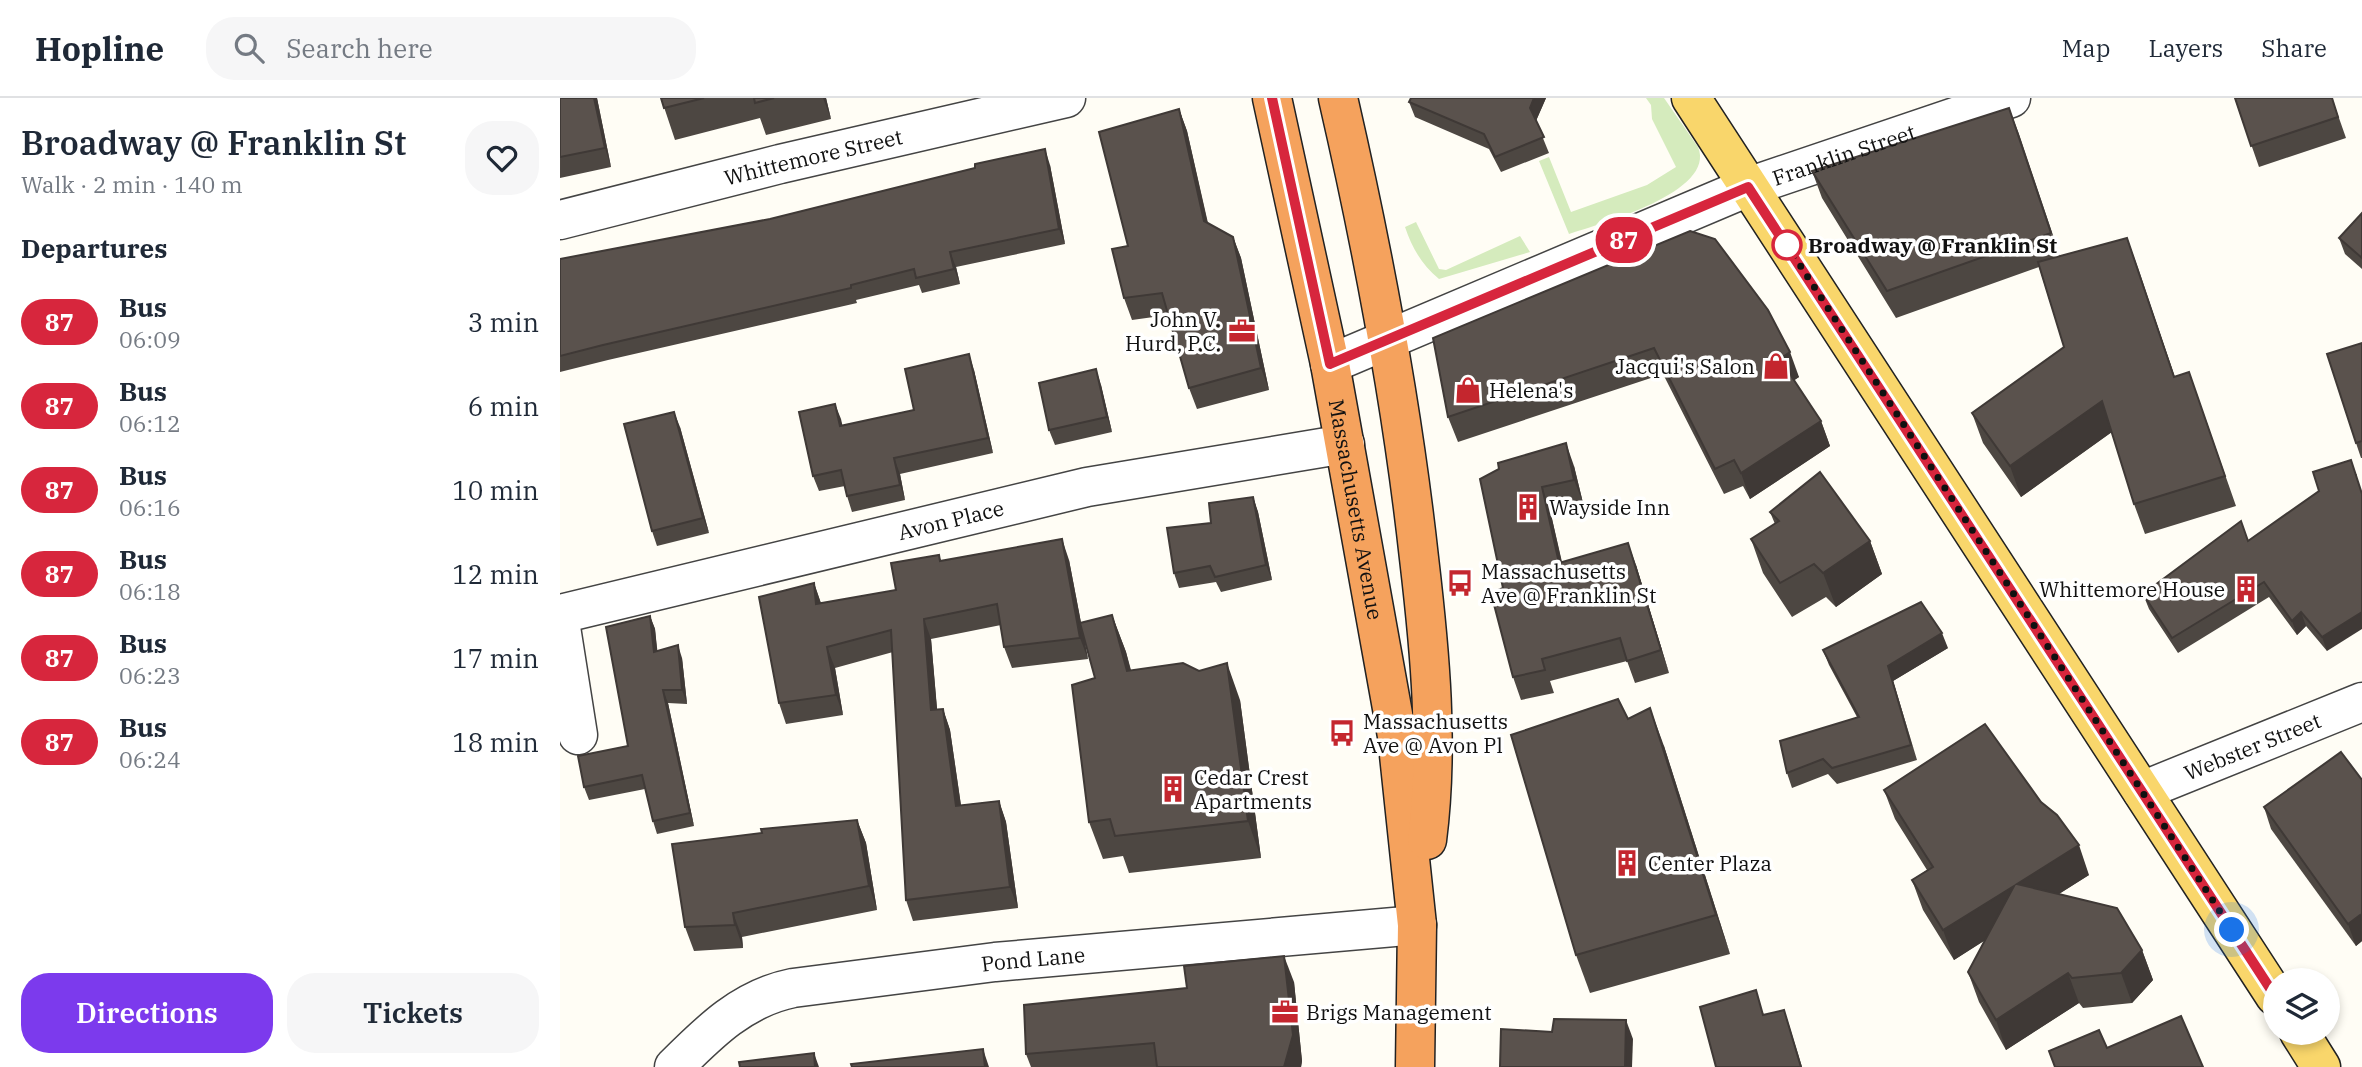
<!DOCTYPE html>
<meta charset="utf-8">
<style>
:root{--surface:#fff;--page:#f6f6f7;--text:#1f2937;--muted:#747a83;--line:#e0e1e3;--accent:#7c3aed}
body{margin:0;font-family:"IBM Plex Serif",serif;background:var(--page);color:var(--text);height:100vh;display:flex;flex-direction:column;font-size:26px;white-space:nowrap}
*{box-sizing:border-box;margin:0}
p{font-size:23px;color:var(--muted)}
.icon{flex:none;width:38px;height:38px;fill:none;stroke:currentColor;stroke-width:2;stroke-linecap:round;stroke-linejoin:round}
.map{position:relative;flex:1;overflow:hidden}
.sheet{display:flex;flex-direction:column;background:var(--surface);width:560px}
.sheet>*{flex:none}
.badge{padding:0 14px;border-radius:23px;font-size:24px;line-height:46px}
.fabs{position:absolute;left:1703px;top:870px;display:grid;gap:14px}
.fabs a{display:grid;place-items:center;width:77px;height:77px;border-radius:50%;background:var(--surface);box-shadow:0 4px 10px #0003;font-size:35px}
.you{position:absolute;width:35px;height:35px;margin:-18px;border:5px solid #fff;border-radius:50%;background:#1a73e8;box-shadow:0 0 0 10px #1a73e833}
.map>.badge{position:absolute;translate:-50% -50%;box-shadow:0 0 0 4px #fff}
h2{padding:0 21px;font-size:26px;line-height:63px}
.round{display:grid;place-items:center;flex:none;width:74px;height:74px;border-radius:28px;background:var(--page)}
.overview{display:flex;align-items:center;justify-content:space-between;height:119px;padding:0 21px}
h1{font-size:33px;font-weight:600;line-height:52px}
.action{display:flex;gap:14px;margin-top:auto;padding:14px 21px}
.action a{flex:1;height:80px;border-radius:28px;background:var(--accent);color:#fff;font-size:28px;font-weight:600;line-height:80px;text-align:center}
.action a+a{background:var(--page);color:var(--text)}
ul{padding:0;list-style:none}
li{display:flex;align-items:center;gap:21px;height:84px;padding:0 21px}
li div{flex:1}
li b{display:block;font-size:26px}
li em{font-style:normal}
li .badge{min-width:77px;font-weight:700;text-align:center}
header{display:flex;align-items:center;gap:42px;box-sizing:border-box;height:98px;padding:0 35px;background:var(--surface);border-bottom:2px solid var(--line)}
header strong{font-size:33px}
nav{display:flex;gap:38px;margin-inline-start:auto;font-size:24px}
.search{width:490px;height:63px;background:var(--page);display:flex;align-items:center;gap:18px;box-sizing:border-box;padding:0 24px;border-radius:28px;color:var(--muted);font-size:26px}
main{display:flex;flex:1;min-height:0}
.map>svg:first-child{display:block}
.green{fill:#d5ebbd}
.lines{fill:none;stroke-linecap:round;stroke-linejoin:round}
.street-casing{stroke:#444;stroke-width:41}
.primary-casing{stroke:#222;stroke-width:41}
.highway-casing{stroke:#222;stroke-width:41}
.street{stroke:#fff;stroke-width:38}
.primary{stroke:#f9d66b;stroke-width:38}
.highway{stroke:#f5a25d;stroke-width:38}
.wall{fill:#4d4742}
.shaded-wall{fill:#3f3936}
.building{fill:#5a524d;stroke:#3f3936;stroke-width:2}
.line-casing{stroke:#fff;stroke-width:16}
.line{stroke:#d7263d;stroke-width:10}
.walk{stroke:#111;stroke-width:7;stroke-dasharray:0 12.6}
.stop-dot{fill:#fff;stroke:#d7263d;stroke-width:3.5}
.labels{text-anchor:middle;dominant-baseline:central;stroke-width:7;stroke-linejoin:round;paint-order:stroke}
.street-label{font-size:21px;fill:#111;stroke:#fff}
.stop-label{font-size:21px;font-weight:bold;fill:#111;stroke:#fff;text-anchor:start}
.poi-label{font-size:21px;fill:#111;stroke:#fff;text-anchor:start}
</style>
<header>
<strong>Hopline</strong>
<div class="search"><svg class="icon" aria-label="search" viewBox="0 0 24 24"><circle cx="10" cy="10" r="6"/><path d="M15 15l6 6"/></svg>Search here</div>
<nav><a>Map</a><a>Layers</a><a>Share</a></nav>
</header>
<main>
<section class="sheet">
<div class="overview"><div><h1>Broadway @ Franklin St</h1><p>Walk · 2 min · 140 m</p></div><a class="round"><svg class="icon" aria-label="heart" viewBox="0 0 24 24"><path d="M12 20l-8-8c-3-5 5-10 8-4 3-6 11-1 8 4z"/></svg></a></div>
<h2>Departures</h2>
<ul>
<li><span class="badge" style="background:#d7263d;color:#fff">87</span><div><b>Bus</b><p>06:09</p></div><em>3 min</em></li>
<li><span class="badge" style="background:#d7263d;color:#fff">87</span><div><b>Bus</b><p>06:12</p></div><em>6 min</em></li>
<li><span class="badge" style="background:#d7263d;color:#fff">87</span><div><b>Bus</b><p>06:16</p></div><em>10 min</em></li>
<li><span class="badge" style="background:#d7263d;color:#fff">87</span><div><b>Bus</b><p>06:18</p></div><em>12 min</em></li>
<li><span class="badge" style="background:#d7263d;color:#fff">87</span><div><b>Bus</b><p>06:23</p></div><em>17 min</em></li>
<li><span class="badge" style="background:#d7263d;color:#fff">87</span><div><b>Bus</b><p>06:24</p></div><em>18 min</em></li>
</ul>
<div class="action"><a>Directions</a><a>Tickets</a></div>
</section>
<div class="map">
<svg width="1802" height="969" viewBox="0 0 1802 969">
<rect width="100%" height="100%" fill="#fffdf5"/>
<g class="green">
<path d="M1086,0h18l34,49c19,45 -98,77 -129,87l-30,-73 10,-4 22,55 76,-27 29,-18 -24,-48 -1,-14z"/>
<path d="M856,124l23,47 7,1 74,-34 10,16 -91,27c-17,-14 -27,-31 -34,-52z"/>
</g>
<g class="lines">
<defs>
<g id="street">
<path id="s1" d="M0,122l220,-56 286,-66"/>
<path id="s2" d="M770,266l418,-177 263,-89"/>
<path id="s3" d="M0,516l527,-127 258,-43"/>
<polyline points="0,523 18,637"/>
<path id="s4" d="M1582,693l220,-89"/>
<path id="s5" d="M114,969c36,-36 69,-69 119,-79l202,-26 422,-37"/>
</g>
<g id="primary">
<polyline points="1131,0 1715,898"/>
<polyline points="1739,934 1761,969"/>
</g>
<g id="highway">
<path id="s6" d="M712,0l58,266 67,372 20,189 -2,142"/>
<path d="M778,0c35,152 64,305 81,460 11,93 20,189 8,282"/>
</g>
</defs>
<use href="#street" class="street-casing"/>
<use href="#primary" class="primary-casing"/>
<use href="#highway" class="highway-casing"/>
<use href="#street" class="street"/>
<use href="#primary" class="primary"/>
<use href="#highway" class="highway"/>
</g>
<g class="wall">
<polygon points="0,0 37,0 51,69 0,80"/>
<polygon points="101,0 266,0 271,21 206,37 200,20 115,42"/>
<polygon points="851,0 986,0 976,23 989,55 941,74 929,51 855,19 849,4"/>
<polygon points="1675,0 1772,0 1786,40 1699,69"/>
<polygon points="1449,10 1499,158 1567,140 1615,279 1640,305 1676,408 1585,436 1574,406 1552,334 1461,399 1423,345 1412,315 1504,249 1479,169 1336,220 1262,100 1252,73"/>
<polygon points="619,11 627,33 648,125 673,139 681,160 709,292 637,311 629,290 608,217 572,222 564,200 568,148"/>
<polygon points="490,67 505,146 396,169 400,186 362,195 359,187 296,202 297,205 48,262 0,274 0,161"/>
<polygon points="1802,115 1802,171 1785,156 1779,140"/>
<polygon points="1130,133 1239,279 1234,282 1261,323 1270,348 1190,401 1183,388 1164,396 1103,276 898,344 888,319"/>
<polygon points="1802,245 1802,360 1801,360 1796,345"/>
<polygon points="414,272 433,355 340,376 345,402 292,414 287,398 285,388 259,393 253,378 275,306 282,328 354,312"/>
<polygon points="541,287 552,334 495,347 489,332"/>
<polygon points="120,329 149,435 97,448 92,433"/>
<polygon points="1014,368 1023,405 990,412 1002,464 1076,467 1109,575 1075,585 1067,563 990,583 994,595 961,602 953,579 943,490 939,371"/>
<polygon points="1797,376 1767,553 1746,528 1737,537 1709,499 1618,555 1589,511 1583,496 1688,443"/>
<polygon points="693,399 698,414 712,482 661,494 656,484 619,490 614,475 651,425"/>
<polygon points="1210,414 1310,443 1322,476 1276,509 1266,499 1232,519 1203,475 1191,441 1215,426"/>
<polygon points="379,457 381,463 509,462 521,525 552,517 566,554 571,572 680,602 701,760 569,775 563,758 543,761 529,724 535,580 523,534 528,561 452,570 444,549 441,527 371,541 377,612 383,611 390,632 401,707 439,703 446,724 458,810 353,823 346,802 333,554 275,570 283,617 226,626 219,605 254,485 261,505 336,492"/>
<polygon points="90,518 95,531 97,553 122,560 127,606 108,605 134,728 97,736 93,723 85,691 29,702 24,689 68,648"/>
<polygon points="1388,550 1333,583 1357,662 1277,686 1268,676 1232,690 1227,675 1297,619 1269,567 1263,552"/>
<polygon points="1068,621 1104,648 1170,856 1030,895 1016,857"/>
<polygon points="1802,682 1802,843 1796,848 1711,731 1704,709"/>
<polygon points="1324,692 1529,777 1499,796 1582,852 1593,882 1572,905 1523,910 1519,905 1446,952 1419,904 1408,874 1425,842 1394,862 1363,812 1352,782 1367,772 1335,721"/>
<polygon points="297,722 306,745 317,812 182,839 183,850 134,853 125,829 202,735"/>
<polygon points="734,884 742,963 741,969 471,969 466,956"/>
</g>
<g class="shaded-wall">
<polygon points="34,0 37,0 51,69 45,50"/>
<polygon points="263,0 266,0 271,21"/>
<polygon points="974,0 986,0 975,25 970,10"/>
<polygon points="1449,10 1459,36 1501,161 1491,135"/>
<polygon points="619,11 627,33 652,145 644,123"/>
<polygon points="485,51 490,67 505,146 499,131"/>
<polygon points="673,139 681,160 709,292 701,270"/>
<polygon points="1567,140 1578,170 1625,310 1614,279"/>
<polygon points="390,154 396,169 400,186 394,171"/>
<polygon points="1230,254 1239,279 1229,286 1220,261"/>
<polygon points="409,256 414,272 433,355 428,340"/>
<polygon points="536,271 541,287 552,334 547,319"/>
<polygon points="1542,303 1553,333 1461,399 1450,368"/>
<polygon points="275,306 281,321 286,343 280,328"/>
<polygon points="114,314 120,329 149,435 143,420"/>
<polygon points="1261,323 1270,348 1190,401 1181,375"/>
<polygon points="1006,345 1014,368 1023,405 1014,382"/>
<polygon points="334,360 340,376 345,402 340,387"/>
<polygon points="982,389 990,412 1007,488 999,465"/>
<polygon points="693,399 698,414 712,482 706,467"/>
<polygon points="502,441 509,462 528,561 520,540"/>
<polygon points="1310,443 1322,476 1276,509 1263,475"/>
<polygon points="1068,445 1076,467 1109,575 1101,552"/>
<polygon points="254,485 261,506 256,506"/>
<polygon points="1741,514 1746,528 1737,537 1732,523"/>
<polygon points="1802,514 1802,531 1767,553 1762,539"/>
<polygon points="552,517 566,554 580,610 567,573"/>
<polygon points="90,518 95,531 99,568 94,554"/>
<polygon points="364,521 371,541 379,633 371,612"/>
<polygon points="1382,535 1388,550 1333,583 1357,662 1328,568"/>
<polygon points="118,547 122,560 127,606 122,592"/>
<polygon points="267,549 275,570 283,617 276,597"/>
<polygon points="667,565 680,602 701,760 688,723"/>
<polygon points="103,592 108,605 134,728 130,715"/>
<polygon points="1090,610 1104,648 1170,856 1156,817"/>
<polygon points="383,611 390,632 404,729 396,708"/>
<polygon points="439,703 446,724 458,810 450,789"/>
<polygon points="297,722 306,745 317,812 309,788"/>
<polygon points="1519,747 1529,777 1467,816 1457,786"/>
<polygon points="1454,788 1465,817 1394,862 1383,832"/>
<polygon points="173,815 182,839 183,850 175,827"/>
<polygon points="1800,817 1802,822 1802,843 1796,848 1788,826"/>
<polygon points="1582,852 1593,882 1572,905 1561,875"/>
<polygon points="724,858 734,884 742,963 741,969 724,969"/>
<polygon points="1508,875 1519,905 1446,952 1436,922"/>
<polygon points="1224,912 1229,927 1242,969 1241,969"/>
<polygon points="1066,922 1073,941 1072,969 1065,969"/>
<polygon points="423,951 429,969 425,969"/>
<polygon points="254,955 259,969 255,969"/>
</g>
<g class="building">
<polygon points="0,0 34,0 45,50 0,59"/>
<polygon points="101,0 144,0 104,10"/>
<polygon points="194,0 214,0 195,5"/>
<polygon points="851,0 974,0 970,10 984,39 935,59 924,36 849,4"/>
<polygon points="1675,0 1772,0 1778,19 1691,48"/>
<polygon points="1449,10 1491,135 1327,193 1252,73"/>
<polygon points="619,11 644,123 673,139 701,270 629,290 602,195 564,200 552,151 568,148 539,34"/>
<polygon points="485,51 499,131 390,154 394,171 356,180 354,171 291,187 291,190 43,247 0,258 0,161 210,121 415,70 415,66"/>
<polygon points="1802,115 1802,160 1779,140"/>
<polygon points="1130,133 1155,141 1208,212 1230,254 1220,261 1261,323 1181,375 1174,362 1155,371 1094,250 888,319 873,240"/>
<polygon points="1567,140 1614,279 1629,274 1665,378 1574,406 1542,303 1450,368 1412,315 1504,249 1478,164"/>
<polygon points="1802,245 1802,343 1796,345 1767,256"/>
<polygon points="409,256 428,340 334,360 340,387 287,398 281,372 253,378 239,314 275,306 280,328 354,312 345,271"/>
<polygon points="536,271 547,319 489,332 479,285"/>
<polygon points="114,314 143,420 92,433 64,326"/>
<polygon points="1006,345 1014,382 982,389 999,465 1068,445 1101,552 1067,563 1060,540 982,561 985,572 953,579 931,495 943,490 920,381 939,371 938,365"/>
<polygon points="1791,362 1802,396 1802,514 1762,539 1741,514 1732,523 1704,484 1612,540 1583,496 1681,423 1688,443 1759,393 1753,374"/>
<polygon points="1260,374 1310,443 1263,475 1254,466 1220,485 1191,441 1219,423 1210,414"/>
<polygon points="693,399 706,467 655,479 650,468 614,475 607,430 651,425 649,405"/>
<polygon points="502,441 520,540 444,549 437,506 364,521 371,612 383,611 396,708 439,703 450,789 346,802 331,532 267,549 276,597 219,605 199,499 254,485 256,506 336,492 331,465 379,457 380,463"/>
<polygon points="1361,504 1382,535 1328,568 1351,647 1272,670 1263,661 1227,675 1220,643 1299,619 1263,552"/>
<polygon points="552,517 567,573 623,565 639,573 667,565 688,723 555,738 550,721 529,724 512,587 535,580 520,525"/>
<polygon points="90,518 94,554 118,547 122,592 103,592 130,715 93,723 82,677 24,689 18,658 68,648 46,529"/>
<polygon points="1058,601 1068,621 1090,610 1156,817 1016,857 951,637"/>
<polygon points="1425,626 1481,704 1497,717 1519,747 1457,786 1557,810 1582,852 1561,875 1512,880 1508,875 1436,922 1408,874 1454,788 1383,832 1352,782 1373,769 1324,692"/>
<polygon points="1781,654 1802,682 1802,822 1800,817 1788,826 1704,709"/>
<polygon points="297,722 309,788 173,815 175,827 125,829 112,746 202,735 201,731"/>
<polygon points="724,858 733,937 724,969 597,969 594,945 466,956 464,907 627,890 624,868"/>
<polygon points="1196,892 1203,917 1224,912 1241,969 1156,969 1140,909"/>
<polygon points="1621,918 1643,969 1495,969 1489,953 1539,932 1547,950"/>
<polygon points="994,921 1066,922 1065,969 940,969 941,931 992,934"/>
<polygon points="423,951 425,969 292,969 291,966"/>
<polygon points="254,955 255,969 180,969 179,964"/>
</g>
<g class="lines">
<defs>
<polyline id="line" points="712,0 770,266 1188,89 1715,898"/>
</defs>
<use href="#line" class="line-casing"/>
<use href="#line" class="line"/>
<polyline class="walk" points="1227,147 1672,832"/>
</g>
<defs>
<symbol id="office-bare" viewBox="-9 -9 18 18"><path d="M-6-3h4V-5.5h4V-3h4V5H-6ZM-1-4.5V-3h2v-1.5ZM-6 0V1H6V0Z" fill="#c4262e" stroke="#fff" stroke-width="2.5" paint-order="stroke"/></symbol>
<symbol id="shop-bare" viewBox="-9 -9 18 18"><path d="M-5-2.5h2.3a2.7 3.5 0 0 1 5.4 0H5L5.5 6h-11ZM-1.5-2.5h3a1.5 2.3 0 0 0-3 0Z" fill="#c4262e" stroke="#fff" stroke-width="2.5" paint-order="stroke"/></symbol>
<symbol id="building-bare" viewBox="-9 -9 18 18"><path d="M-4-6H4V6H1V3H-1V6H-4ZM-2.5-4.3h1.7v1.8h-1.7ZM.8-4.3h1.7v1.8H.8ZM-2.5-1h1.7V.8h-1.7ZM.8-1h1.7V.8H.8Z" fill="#c4262e" stroke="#fff" stroke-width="2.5" paint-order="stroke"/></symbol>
<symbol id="bus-bare" viewBox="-9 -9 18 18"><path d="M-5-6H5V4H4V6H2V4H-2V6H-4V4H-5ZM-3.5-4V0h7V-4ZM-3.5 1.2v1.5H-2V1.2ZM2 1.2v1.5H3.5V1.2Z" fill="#c4262e" stroke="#fff" stroke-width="2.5" paint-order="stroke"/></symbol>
</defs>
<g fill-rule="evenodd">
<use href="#office-bare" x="663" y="214" width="38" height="38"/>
<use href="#shop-bare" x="1197" y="249" width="38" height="38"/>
<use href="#shop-bare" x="889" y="273" width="38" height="38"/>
<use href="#building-bare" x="949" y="390" width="38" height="38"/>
<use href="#bus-bare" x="881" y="466" width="38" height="38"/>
<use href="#building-bare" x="1667" y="472" width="38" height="38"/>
<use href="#bus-bare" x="763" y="616" width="38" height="38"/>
<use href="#building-bare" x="594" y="672" width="38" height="38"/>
<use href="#building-bare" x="1048" y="746" width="38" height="38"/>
<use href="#office-bare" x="706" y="895" width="38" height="38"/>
</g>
<circle class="stop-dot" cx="1227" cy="147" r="14"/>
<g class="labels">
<g class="street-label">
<text stroke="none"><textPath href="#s2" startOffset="555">Franklin Street</textPath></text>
<text stroke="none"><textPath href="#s1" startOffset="261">Whittemore Street</textPath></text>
<text stroke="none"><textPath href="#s6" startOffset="420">Massachusetts Avenue</textPath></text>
<text stroke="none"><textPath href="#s3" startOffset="402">Avon Place</textPath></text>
<text stroke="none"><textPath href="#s4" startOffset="119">Webster Street</textPath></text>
<text stroke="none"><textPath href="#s5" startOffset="387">Pond Lane</textPath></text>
</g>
<g class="stop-label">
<text x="1248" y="147">Broadway @ Franklin St</text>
</g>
<g class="poi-label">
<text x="661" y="221" text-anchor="end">John V.<tspan x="661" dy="24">Hurd, P.C.</tspan></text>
<text x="1195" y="268" text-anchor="end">Jacqui's Salon</text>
<text x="929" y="292">Helena's</text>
<text x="989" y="409">Wayside Inn</text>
<text x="921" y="473">Massachusetts<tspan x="921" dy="24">Ave @ Franklin St</tspan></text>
<text x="1665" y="491" text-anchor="end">Whittemore House</text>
<text x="803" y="623">Massachusetts<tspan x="803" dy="24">Ave @ Avon Pl</tspan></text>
<text x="634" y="679">Cedar Crest<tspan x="634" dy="24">Apartments</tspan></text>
<text x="1088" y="765">Center Plaza</text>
<text x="746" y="914">Brigs Management</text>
</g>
</g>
</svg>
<div class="fabs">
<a><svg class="icon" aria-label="layers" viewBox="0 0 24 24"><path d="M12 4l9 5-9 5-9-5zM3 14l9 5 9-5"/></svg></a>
</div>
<div class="you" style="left:1672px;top:832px"></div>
<b class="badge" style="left:1064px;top:142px;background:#d7263d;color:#fff">87</b>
</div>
</main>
